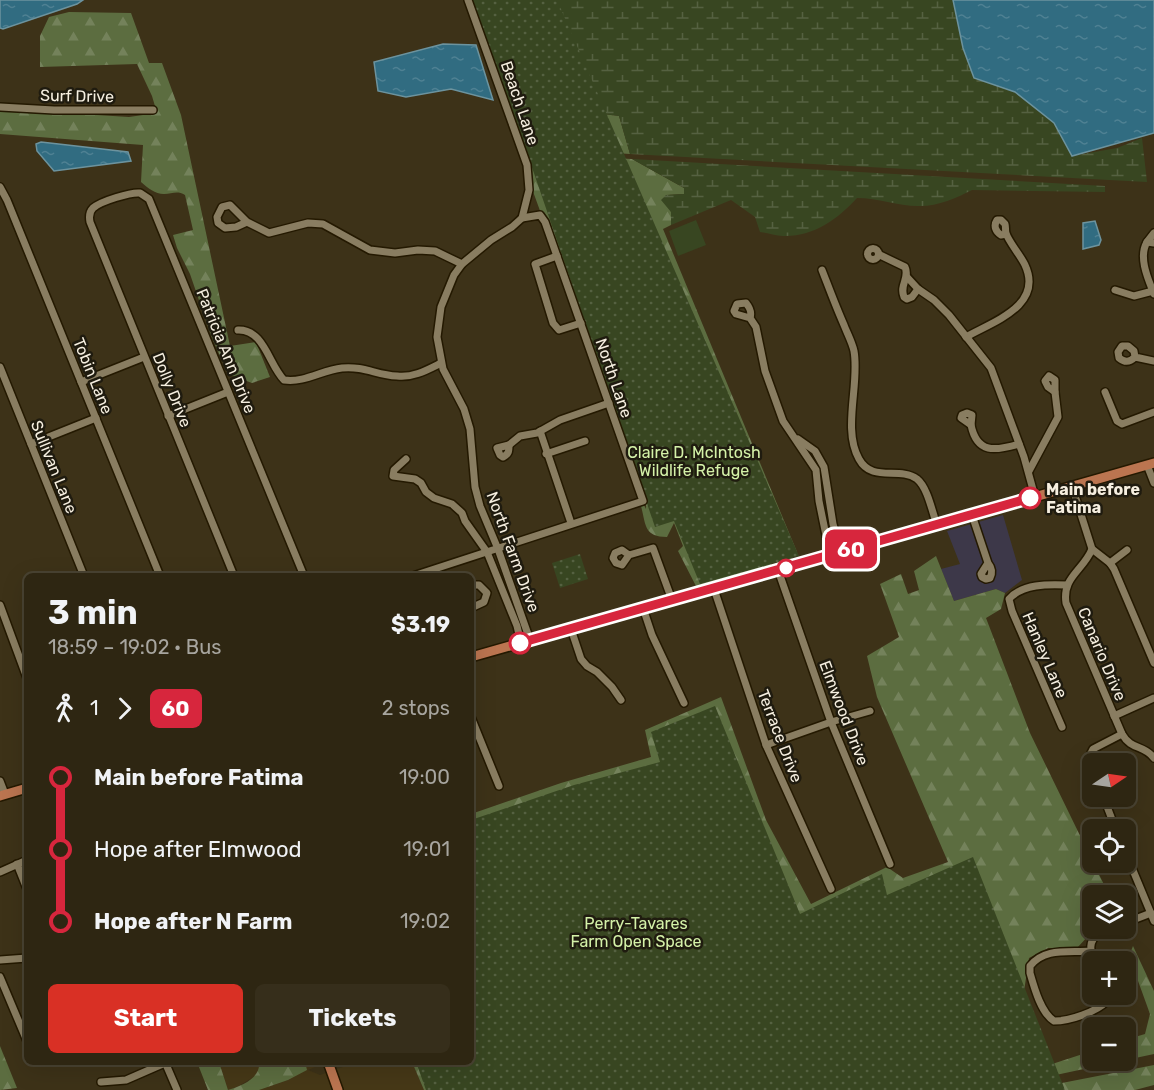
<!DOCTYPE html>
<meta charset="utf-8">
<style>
:root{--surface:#2e2612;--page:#362e1b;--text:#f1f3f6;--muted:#a7a59f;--line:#494332;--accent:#d93025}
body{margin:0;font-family:Rubik,sans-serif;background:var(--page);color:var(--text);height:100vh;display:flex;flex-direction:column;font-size:22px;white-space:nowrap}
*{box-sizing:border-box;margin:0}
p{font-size:20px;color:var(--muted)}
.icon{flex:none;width:33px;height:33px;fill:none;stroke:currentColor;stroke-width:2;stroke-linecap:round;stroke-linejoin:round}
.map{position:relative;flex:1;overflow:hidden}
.details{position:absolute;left:24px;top:573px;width:450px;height:492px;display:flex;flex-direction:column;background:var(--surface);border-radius:9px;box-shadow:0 6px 24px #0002,0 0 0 2px var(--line)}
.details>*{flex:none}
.badge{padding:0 12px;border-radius:9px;font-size:21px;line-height:39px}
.needle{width:39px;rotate:77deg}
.buttons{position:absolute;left:1082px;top:753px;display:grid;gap:12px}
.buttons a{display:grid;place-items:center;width:54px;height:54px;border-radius:9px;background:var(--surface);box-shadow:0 6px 24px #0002,0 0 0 2px var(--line);font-size:30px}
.map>.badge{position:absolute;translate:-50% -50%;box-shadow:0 0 0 3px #fff}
.legs{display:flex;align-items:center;gap:9px;height:66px;padding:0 24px;font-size:20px}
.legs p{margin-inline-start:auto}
.head{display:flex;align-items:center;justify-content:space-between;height:102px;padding:0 24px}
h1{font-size:33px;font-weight:700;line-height:45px}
.button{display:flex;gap:12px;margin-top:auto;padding:12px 24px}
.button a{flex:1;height:69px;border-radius:9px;background:var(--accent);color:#fff;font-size:24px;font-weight:700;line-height:69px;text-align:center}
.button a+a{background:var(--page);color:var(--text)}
ul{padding:0 24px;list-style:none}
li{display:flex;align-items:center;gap:21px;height:72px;font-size:22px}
li i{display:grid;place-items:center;width:9px;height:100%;margin:0 8px;background:currentColor}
li i::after{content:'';width:15px;height:15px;margin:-8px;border:4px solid;border-radius:50%;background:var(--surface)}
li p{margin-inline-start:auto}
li:first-child i{background:linear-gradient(#0000 50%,currentColor 0)}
li:last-child i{background:linear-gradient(currentColor 50%,#0000 0)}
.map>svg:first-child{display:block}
.built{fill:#463817}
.education{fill:#3d3849}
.green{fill:#384621}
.forest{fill:url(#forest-firs)}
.wetland{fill:url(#wetland-marsh)}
.park{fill:url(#park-dots)}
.water{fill:url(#water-ripples);stroke:#6c939e;stroke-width:1.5}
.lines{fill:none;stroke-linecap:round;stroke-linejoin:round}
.minor-casing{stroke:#241901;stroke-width:10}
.major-casing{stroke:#241901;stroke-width:12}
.minor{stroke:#897d61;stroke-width:7}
.major{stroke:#bb7550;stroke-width:9}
.line-1-casing{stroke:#fff;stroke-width:14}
.line-1{stroke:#d7263d;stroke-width:9}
.stop-1-dot{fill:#fff;stroke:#d7263d;stroke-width:3}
.labels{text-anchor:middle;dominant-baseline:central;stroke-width:5;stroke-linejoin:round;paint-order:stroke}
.street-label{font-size:16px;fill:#f6efe0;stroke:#1f1b0f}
.park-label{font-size:16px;fill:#d4f1a8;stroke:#1f1b0f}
.stop-label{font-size:16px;font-weight:bold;fill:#f6efe0;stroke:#1f1b0f;text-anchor:start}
</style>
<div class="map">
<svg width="1154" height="1090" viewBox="0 0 1154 1090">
<defs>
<pattern id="forest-firs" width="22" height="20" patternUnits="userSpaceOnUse" patternTransform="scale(1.5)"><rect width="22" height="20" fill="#5c6d40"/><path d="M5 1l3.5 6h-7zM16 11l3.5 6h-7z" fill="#74825b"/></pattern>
<pattern id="wetland-marsh" width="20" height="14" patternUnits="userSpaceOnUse" patternTransform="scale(1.5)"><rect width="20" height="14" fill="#384621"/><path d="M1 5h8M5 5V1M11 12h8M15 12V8" fill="none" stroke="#556141"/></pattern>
<pattern id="park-dots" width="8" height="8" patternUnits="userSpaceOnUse" patternTransform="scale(1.5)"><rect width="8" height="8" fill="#384621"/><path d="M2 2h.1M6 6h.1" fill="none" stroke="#556141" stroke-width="1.8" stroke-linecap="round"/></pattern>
<pattern id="water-ripples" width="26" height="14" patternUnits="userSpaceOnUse" patternTransform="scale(1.5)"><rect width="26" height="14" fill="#316c81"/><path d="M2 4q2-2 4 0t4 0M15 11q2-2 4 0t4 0" fill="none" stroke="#4f8193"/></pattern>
</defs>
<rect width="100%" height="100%" fill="#3d3218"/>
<g class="built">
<polygon points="219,1062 259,1062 260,1066 257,1075 237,1087 228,1090"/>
<polygon points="305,1062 327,1062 308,1070 320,1075 357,1062 412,1062 424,1090 259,1090 288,1080 307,1065"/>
</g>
<polygon class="education" points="1003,515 1022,580 1005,593 996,589 954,601 941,569 960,564 947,531"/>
<polygon class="green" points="696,220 706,245 678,256 669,231"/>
<g class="forest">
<path d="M69,12l62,1 18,50h13l19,52 49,231 26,-4 14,35 -18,6 -24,-9 -16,-36 -22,-64 -13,-26 -4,-13 20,-5 -8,-35c-8,-5 -13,-1 -21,-1 -9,0 -16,-6 -23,-12l2,-37 -143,-11v-25l129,8 28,-4 -5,-17 -15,-32 -97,3v-31l9,-19z"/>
<polygon points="595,113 619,116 630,154 585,151"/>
<path d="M515,142l19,12 98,5 52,29v6l-18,1 5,17v13l-8,4 134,323 -10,12 -7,1 -5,-5h-4v6l-74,22 -19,-37 5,-5 -9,-23 -7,14c-23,0 -21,-12 -26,-31l3,-1 2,4v-7z"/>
<polygon points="936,556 954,601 996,589 1005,593 1001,609 986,618 1030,733 1109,895 1092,896 1092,904 1090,904 1092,906 1092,928 1101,929 1090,934 1077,948 1048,948 1029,958 1023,998 1043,1067 1092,1051 1092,1060 1125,1060 1125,1040 1145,1034 1150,1014 1129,956 1133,946 1154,991 1154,1054 999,1087 979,1090 424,1090 412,1062 471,1062 471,814 561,783 651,757 645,730 721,697 766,820 811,904 887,867 903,878 948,862 877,697 867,656 899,637 880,584 901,574 908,594 919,590 914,571"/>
<polygon points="0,1046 17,1088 0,1090"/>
<path d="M197,1062h22l9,28c14,-4 33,-12 31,-28h46l2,8 -19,10 -29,10h-51z"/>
<polygon points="1154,1065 1154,1085 1135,1090 1026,1090"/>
</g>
<g class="wetland">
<polygon points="516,0 953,0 974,78 1015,92 1054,123 1072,156 1117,148 1142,138 1147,182 630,154 619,116 595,113"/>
<path d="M632,159l473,27v6l-133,-2c-15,8 -37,17 -54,16 -20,0 -40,-8 -61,-8 -19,21 -44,39 -74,38 -7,0 -15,-3 -23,-4l-5,-15 -24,-17 -60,25v-13l-10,-12 5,-5 18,-1v-6z"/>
</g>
<g class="park">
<polygon points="470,0 557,0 799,556 700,584 674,521 655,527 524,144 518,143"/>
<polygon points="580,554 588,579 560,588 552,563"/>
<polygon points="715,706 800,914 882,874 887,895 973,857 1065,1090 426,1090 416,1062 471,1062 471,820 574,785 660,762 651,732"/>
</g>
<g class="water">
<polygon points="0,0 83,0 77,4 3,29 0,28"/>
<polygon points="953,0 1154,0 1154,133 1072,156 1054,123 1015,92 974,78 963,48"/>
<polygon points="443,44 476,45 493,100 451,89 406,97 378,91 374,62"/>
<polygon points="41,142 128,152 131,161 54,171 37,151 36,144"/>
<polygon points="1095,221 1101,240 1099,245 1083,249 1083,223"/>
</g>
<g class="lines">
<defs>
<g id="minor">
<polyline points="468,0 527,165 529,190 522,218"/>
<polyline points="0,107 54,110 153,110"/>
<polyline points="0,187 7,200 160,576"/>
<polyline points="247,222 236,227 225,228 218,223 217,217 222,207 230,205 247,222 269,233 308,223 323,224 370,250 395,253 418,250 435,251 462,264"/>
<polyline points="1154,233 1147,242 1154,243"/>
<path d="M1147,242c-9,15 1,37 7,52"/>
<circle cx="873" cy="254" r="5.5"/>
<path d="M880,255l25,12c5,11 -6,18 -1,30l3,2 5,-2 6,-8"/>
<polyline points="557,256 535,264 553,323 559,330 581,323"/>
<path d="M822,270c7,18 14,37 22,55 3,8 8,17 10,26 6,33 -12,78 5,108 13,24 40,7 58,20 11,9 15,33 20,46"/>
<polyline points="907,277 918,289 934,300 949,315 991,368 1024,457 1035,497"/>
<polyline points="1115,290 1134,296 1153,291"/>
<path d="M750,318c2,-6 0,-10 -4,-15l-9,1 -3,7 2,3 14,4 6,9 9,44 18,50 33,49 3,31 11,54"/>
<path d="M238,330c26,-1 31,35 46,50 21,3 38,-10 58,-12 23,-2 34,7 55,8 16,2 30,-6 44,-13"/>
<path d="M966,337c26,-15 78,-31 59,-72 -4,-9 -17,-24 -19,-32 -1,-3 0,-6 -1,-9l-4,-4h-4c-4,6 -1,12 4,15l5,-1"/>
<path d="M1135,357c-5,5 -10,6 -16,1l-1,-6 4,-6h6l6,5 1,6 19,4"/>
<polyline points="0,367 84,576"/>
<polygon points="1049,376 1055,380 1055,392 1048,387 1045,381"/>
<polyline points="81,382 144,357"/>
<polyline points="1105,392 1117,421 1122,424 1154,412"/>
<polygon points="967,413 972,415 971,425 961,418 962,415"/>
<polyline points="168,416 228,392"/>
<path d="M971,425c6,29 24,26 48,19"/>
<polyline points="540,431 571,523"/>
<polyline points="798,439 815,451 824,467 833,524 841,552"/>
<polyline points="31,444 96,418"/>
<polyline points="509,445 520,436 537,433 560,420 609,403"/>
<path d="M509,445c0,6 0,9 -6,12l-3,-2 -3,-7z"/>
<polyline points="546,454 585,441"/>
<polyline points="406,459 394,470 393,476 415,479 421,483 426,492 434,498 452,504 462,513 465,521 487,552 517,626 521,643"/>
<polyline points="1147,465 1154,483"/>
<polyline points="1029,471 1058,417 1055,392"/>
<polyline points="1072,486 1092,549 1110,563 1114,569 1154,663"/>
<path d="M972,515l16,48 -7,11 1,3 4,2 4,-1c3,-6 2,-10 -2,-15"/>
<path d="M1092,549c-9,22 -30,28 -26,54l56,131c10,17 21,10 32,24"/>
<polyline points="629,555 622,565 616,563 613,558 615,553 622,550 629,555 653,548 672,600"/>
<polyline points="1110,563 1127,550"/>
<polyline points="778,570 831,722 890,864"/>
<path d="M234,576l-144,-354c-1,-5 -1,-10 3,-14 8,-7 38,-16 47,-15l9,6 155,377"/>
<polyline points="413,576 643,501 545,222 540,215 522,218 512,227 491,240 462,264 454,275 441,307 437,337 443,369 464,409 470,429 475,487 480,506 498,549 530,640"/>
<polyline points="471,585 479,585 487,593 484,602 471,608"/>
<polyline points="714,589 766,745 831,889"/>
<polyline points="0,605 27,678"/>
<polyline points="643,608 652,635 684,703"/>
<polyline points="571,629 581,659 587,666 597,672 612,687 621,700"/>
<polyline points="1114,716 1154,698"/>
<polyline points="471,717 499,786"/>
<path d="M1062,727l-50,-116 -3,-12c13,-15 39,-15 58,-14"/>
<polyline points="766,745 831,722 870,711"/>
<polyline points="1092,770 1088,759 1093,749 1122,734"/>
<polyline points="0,781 5,794"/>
<polyline points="1103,796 1116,830"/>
<polyline points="1125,851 1154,921"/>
<polyline points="17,864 27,889"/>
<polyline points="0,872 27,860"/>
<polyline points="1125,923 1151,913"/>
<path d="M1091,951c-2,-15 9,-18 21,-23"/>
<polyline points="0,960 27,958"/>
<path d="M1096,962l-5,-11c-22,2 -46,-4 -61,15v7c4,14 11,40 24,48 16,0 42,-9 53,-20v-7"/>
<polyline points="0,977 27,1041"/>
<polyline points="165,1062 177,1090"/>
<polyline points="101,1082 126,1080 165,1063"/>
</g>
<g id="major">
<polyline points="471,657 1154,463"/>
<polyline points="0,796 27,788"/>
<polyline points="328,1062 338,1090"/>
</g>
</defs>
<use href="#minor" class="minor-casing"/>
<use href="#major" class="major-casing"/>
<use href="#minor" class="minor"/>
<use href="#major" class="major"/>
</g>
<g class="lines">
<defs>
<polyline id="line-1" points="520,643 1030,498"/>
</defs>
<use href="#line-1" class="line-1-casing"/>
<use href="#line-1" class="line-1"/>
</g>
<g class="stop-1-dot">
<circle cx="1030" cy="498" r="10"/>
<circle cx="786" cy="568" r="8"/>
<circle cx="520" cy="643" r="10"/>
</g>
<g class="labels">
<g class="street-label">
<text transform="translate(77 96) rotate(1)">Surf Drive</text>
<text transform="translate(520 103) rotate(71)">Beach Lane</text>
<text transform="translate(226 351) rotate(68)">Patricia Ann Drive</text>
<text transform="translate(93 376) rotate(68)">Tobin Lane</text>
<text transform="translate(614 378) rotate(71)">North Lane</text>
<text transform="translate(172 390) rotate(68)">Dolly Drive</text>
<text transform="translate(54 467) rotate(68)">Sullivan Lane</text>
<text transform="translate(513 552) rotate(70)">North Farm Drive</text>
<text transform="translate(1102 654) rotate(67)">Canario Drive</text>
<text transform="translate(1045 655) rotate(67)">Hanley Lane</text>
<text transform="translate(844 713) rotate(69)">Elmwood Drive</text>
<text transform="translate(780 736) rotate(69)">Terrace Drive</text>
</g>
<g class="park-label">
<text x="694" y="452">Claire D. McIntosh<tspan x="694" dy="18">Wildlife Refuge</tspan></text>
<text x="636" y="923">Perry-Tavares<tspan x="636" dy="18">Farm Open Space</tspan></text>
</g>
<g class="stop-label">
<text x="1046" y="489">Main before<tspan x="1046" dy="18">Fatima</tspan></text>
</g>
</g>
</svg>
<div class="buttons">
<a><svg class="needle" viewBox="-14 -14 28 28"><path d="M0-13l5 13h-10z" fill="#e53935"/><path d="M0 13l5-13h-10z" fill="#a7a59f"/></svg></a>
<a><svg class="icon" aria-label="locate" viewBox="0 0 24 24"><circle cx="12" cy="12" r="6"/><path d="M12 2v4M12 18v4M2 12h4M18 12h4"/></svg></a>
<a><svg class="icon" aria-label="layers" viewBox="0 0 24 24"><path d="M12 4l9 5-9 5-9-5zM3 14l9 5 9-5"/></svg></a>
<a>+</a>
<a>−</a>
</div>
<b class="badge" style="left:851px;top:549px;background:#d7263d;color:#fff">60</b>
<section class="details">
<div class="head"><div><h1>3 min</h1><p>18:59 – 19:02 · Bus</p></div><b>$3.19</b></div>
<div class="legs"><svg class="icon" aria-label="walk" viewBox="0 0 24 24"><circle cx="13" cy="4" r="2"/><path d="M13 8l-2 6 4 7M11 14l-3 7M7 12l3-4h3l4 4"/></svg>1<svg class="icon" aria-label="forward" viewBox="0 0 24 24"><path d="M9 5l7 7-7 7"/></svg><b class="badge" style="background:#d7263d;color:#fff">60</b><p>2 stops</p></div>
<ul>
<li><i style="color:#d7263d"></i><b>Main before Fatima</b><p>19:00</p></li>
<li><i style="color:#d7263d"></i><span>Hope after Elmwood</span><p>19:01</p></li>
<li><i style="color:#d7263d"></i><b>Hope after N Farm</b><p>19:02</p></li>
</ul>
<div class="button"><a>Start</a><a>Tickets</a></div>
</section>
</div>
